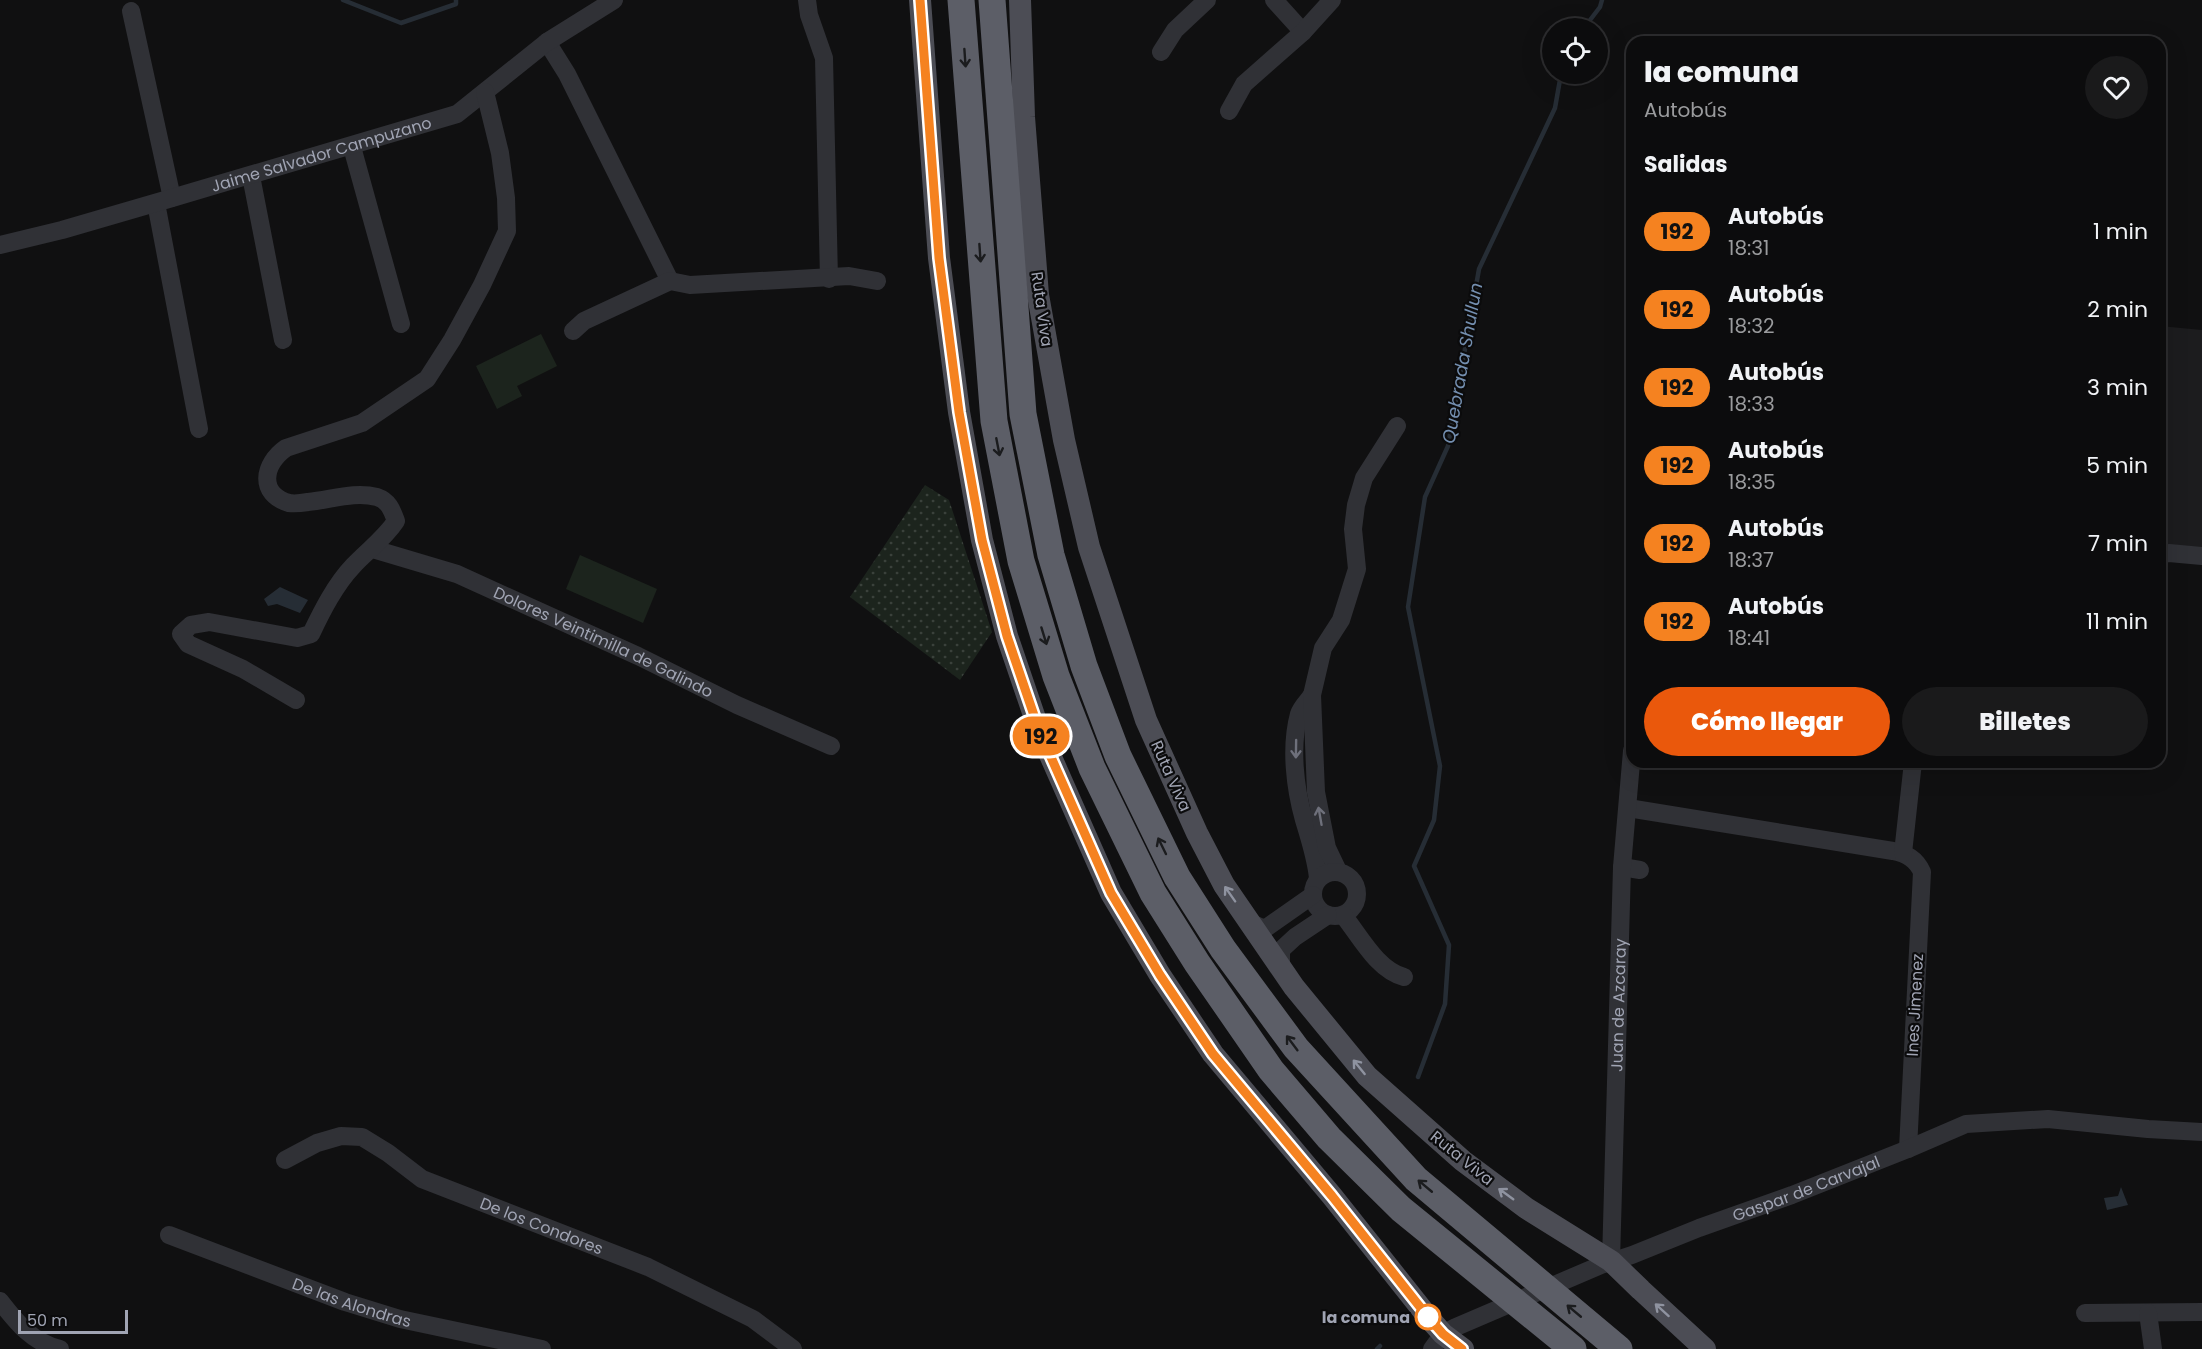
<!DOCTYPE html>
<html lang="es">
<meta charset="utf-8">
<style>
:root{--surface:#0c0c0d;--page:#1a1a1b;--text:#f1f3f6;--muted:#9a9b9d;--line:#2c2c2e;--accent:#ea580c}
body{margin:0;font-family:Poppins,sans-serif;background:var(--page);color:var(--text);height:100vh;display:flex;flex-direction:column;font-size:22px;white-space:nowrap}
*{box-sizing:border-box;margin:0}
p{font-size:20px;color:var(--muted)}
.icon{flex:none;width:33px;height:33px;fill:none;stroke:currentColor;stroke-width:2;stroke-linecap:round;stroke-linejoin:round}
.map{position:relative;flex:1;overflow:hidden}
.side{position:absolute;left:1626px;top:36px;width:540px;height:732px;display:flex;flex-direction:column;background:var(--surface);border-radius:18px;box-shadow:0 6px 24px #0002,0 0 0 2px var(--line)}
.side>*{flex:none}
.badge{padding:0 12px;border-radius:20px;font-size:21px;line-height:39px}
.controls{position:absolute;left:1542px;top:18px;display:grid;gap:12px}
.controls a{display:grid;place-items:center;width:66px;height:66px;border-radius:50%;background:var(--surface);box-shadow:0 6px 24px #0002,0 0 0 2px var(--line);font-size:30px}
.scale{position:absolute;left:18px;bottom:15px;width:110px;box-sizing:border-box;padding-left:6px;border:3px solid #a0a4b3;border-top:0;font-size:16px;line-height:21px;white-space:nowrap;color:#a0a4b3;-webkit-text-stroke:4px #0b0b0c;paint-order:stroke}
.map>.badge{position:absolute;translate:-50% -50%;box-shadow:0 0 0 3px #fff}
h2{padding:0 18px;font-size:22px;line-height:54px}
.round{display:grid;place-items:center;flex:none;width:63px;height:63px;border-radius:32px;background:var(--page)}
.head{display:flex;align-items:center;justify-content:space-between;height:102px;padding:0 18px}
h1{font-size:28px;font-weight:800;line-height:45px}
.cta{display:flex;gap:12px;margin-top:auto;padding:12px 18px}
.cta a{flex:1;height:69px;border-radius:36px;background:var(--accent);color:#fff;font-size:24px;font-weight:800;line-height:69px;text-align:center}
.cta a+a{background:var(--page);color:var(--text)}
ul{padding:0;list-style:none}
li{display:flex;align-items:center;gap:18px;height:78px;padding:0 18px}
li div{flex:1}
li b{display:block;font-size:22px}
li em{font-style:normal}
li .badge{min-width:66px;font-weight:700;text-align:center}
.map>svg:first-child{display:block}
.built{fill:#1c1c1e}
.grass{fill:url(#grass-dots)}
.pitch{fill:#1c241d}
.water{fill:#262d35}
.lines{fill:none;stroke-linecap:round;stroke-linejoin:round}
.stream{stroke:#262d35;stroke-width:4.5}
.minor{stroke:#303136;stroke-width:18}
.major{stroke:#4c4d55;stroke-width:22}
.highway{stroke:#5c5e67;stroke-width:27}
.oneway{stroke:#1b1c1e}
.oneway2{stroke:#6e707b}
.oneway3{stroke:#8f93a0}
.line-casing{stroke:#fff;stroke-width:14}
.line{stroke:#f58220;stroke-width:9}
.stop-dot{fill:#fff;stroke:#f58220;stroke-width:3}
.labels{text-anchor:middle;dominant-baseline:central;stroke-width:4.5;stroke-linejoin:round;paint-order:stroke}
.street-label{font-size:16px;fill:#a0a4b3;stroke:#0b0b0c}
.stop-label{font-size:16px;font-weight:bold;fill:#a0a4b3;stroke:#0b0b0c;text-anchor:end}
.water-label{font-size:18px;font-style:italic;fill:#748fb0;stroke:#0b0b0c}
</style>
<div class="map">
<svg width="2202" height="1349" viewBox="0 0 2202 1349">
<defs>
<pattern id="grass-dots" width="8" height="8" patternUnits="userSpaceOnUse" patternTransform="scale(1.5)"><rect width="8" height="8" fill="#1c241d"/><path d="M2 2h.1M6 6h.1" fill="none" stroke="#3a413b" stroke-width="1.8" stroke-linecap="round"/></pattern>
</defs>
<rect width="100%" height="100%" fill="#101011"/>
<polygon class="built" points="2160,326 2202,330 2202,549 2160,546"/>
<polygon class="grass" points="925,485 949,500 992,632 960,680 850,597"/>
<g class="pitch">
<polygon points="541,334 557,366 517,386 522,396 497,409 476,366"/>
<polygon points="580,555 657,589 643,623 566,589"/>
</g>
<g class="water">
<polygon points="280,587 308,600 300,613 277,604 268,606 264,599"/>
<polygon points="2121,1187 2128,1205 2107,1210 2104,1198 2118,1196"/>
</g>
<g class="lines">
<g class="stream">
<polyline points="343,0 401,23 456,4 456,0"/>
<polyline points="1584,28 1600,7 1602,0"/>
<polyline points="1418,1077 1445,1004 1449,945 1414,866 1434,820 1440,766 1408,607 1425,497 1448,446 1479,269 1555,108 1561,74"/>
<polyline points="1377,1349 1380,1346"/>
</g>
<g class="minor">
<polyline points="807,0 809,15 824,58 829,279"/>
<polyline points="1274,0 1303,32"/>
<polyline points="131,11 172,198"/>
<polyline points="547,42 567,74 670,281"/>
<polyline points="1161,52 1175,30 1207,0"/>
<polyline points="1229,111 1244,84 1303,32 1332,0"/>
<polyline points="352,147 401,324"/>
<polyline points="251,176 283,340"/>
<polyline points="156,203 199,429"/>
<path id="s1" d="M0,245l62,-15 110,-32 285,-84 90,-72 67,-42"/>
<polyline points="573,331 584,321 670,281 690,285 849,276 877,281"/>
<path id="s2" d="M373,549l84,25 181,82 99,49 94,41"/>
<polyline points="2160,555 2169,553 2202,556"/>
<path d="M1312,695c-4,6 -11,12 -13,19 -9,33 -4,74 5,106 6,20 12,38 14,58"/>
<path d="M296,700l-53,-31 -55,-25 -7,-10 10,-9 18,-3 88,16 14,-4c11,-23 24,-49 42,-68 15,-16 31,-27 43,-45 -4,-11 -7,-20 -19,-24 -23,-6 -46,3 -69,5 -6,1 -13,2 -19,1 -31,-9 -26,-39 -3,-55l76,-25 65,-44 25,-39 30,-55 25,-54 -1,-33 -6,-45 -15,-61"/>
<path d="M1628,808l265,43c14,3 23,8 29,21l-14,277"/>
<polyline points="1903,853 1913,762"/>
<polyline points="1622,867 1640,870"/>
<polyline points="1338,871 1327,848 1316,792 1312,695 1323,648 1341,620 1357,569 1353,529 1356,505 1364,478 1397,426"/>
<circle cx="1335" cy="894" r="22"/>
<path d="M1343,915c17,21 34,55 61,62"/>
<polyline points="1249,922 1262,928 1266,928 1313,895"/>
<polyline points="1281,968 1281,950 1295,937 1328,915"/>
<path id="s3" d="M285,1160l32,-17 24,-7 21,1 26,16 34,26 226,88 105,52 40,30"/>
<path id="s4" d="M169,1235l176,67 55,17 142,30"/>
<path id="s5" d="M1611,1261l11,-394 10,-116"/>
<path d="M0,1301c17,22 32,41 60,48"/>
<polyline points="2085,1313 2202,1312"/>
<polyline points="2148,1313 2153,1349"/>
<path id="s6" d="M1432,1349l11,-15 13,-7 145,-62 31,-10 67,-27 93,-33 116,-46 58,-25 82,-5 100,10 54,3"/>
</g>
<g class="major">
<polyline points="920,0 939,258 959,412 982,540 1007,636 1039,730 1111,893 1160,975 1213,1054 1332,1196 1428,1317 1443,1334 1463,1349"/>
<polyline points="1020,0 1024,117 1038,295 1064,440 1089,547 1146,720 1197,833 1224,885 1294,987 1367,1076 1463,1161 1526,1208 1611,1261 1641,1290 1705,1349"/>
</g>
<g class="highway">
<polyline points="961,0 994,421 1021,561 1056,676 1092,768 1153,893 1197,963 1271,1070 1329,1138 1401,1209 1573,1349"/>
<polyline points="992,0 1023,414 1051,555 1084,666 1118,756 1177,877 1223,949 1296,1048 1416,1179 1619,1349"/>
</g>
</g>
<defs><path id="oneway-shaft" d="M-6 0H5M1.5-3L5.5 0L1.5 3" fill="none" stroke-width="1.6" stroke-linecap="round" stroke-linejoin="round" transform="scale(1.5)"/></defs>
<g class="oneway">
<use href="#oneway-shaft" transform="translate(965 58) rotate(86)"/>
<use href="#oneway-shaft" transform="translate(980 253) rotate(86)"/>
<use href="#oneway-shaft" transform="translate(998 447) rotate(79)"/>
<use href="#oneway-shaft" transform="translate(1044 636) rotate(73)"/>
<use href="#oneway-shaft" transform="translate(1162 846) rotate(-116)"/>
<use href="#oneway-shaft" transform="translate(1292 1043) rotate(-127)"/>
<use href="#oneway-shaft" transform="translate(1425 1186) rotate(-140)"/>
<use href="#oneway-shaft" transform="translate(1574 1311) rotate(-140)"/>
</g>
<g class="oneway2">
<use href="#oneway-shaft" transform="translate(1296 749) rotate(91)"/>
<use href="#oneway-shaft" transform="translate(1320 816) rotate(-100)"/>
</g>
<g class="oneway3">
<use href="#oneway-shaft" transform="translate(1230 894) rotate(-125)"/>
<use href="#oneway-shaft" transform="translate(1359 1067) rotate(-129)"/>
<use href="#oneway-shaft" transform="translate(1506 1194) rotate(-144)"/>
<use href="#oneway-shaft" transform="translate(1662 1310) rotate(-138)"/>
</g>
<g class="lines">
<defs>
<polyline id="line" points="920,0 939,258 959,412 982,540 1007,636 1039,730 1111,893 1160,975 1213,1054 1332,1196 1428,1317 1443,1334 1462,1349"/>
</defs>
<use href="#line" class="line-casing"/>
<use href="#line" class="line"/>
</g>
<circle class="stop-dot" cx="1428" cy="1317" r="12"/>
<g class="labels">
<g class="street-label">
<text stroke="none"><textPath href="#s1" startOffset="334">Jaime Salvador Campuzano</textPath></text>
<text transform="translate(1042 309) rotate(82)">Ruta Viva</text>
<text stroke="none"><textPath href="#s2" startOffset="249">Dolores Veintimilla de Galindo</textPath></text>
<text transform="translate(1171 776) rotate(66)">Ruta Viva</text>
<text stroke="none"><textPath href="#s5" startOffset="256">Juan de Azcaray</textPath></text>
<text transform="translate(1915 1005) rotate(-87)">Ines Jimenez</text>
<text transform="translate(1462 1158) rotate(39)">Ruta Viva</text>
<text stroke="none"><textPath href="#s6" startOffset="410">Gaspar de Carvajal</textPath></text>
<text stroke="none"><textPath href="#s3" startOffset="284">De los Condores</textPath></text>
<text stroke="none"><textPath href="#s4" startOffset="195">De las Alondras</textPath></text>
</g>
<g class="stop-label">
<text x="1410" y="1317">la comuna</text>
</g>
<g class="water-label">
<text transform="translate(1462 363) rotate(-80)">Quebrada Shullun</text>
</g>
</g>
</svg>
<div class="controls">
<a><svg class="icon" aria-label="locate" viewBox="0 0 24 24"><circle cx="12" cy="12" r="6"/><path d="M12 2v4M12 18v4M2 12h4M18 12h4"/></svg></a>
</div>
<div class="scale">50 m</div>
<b class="badge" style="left:1041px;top:736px;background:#f58220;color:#111">192</b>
<section class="side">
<div class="head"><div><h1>la comuna</h1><p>Autobús</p></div><a class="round"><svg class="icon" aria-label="heart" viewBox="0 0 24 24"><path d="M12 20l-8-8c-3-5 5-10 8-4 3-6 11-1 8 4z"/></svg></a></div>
<h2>Salidas</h2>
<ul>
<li><span class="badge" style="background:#f58220;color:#111">192</span><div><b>Autobús</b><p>18:31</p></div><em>1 min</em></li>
<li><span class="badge" style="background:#f58220;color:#111">192</span><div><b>Autobús</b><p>18:32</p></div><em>2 min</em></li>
<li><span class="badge" style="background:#f58220;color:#111">192</span><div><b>Autobús</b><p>18:33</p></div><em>3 min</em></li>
<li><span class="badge" style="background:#f58220;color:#111">192</span><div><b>Autobús</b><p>18:35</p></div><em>5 min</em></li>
<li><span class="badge" style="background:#f58220;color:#111">192</span><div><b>Autobús</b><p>18:37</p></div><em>7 min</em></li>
<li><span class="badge" style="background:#f58220;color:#111">192</span><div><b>Autobús</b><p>18:41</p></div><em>11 min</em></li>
</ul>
<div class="cta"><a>Cómo llegar</a><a>Billetes</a></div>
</section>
</div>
